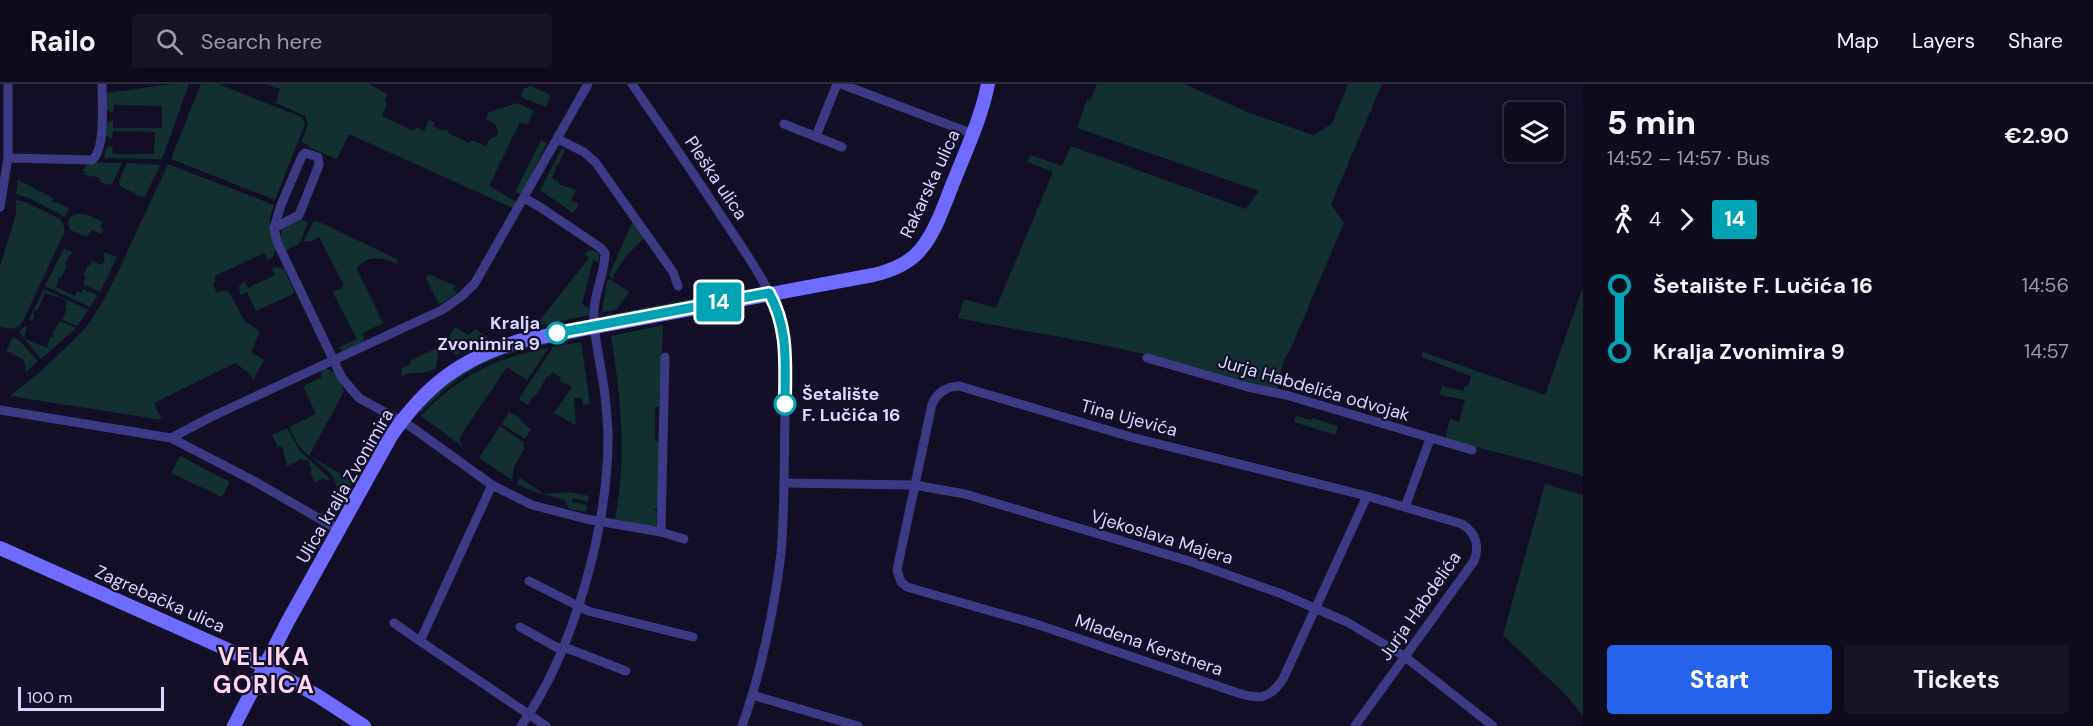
<!DOCTYPE html>
<meta charset="utf-8">
<style>
:root{--surface:#0e0b1c;--page:#171425;--text:#f1f3f6;--muted:#9b9ba3;--line:#2e2b3b;--accent:#2563eb}
body{margin:0;font-family:"DM Sans",sans-serif;background:var(--page);color:var(--text);height:100vh;display:flex;flex-direction:column;font-size:22px;white-space:nowrap}
*{box-sizing:border-box;margin:0}
p{font-size:20px;color:var(--muted)}
.icon{flex:none;width:33px;height:33px;fill:none;stroke:currentColor;stroke-width:2;stroke-linecap:round;stroke-linejoin:round}
.map{position:relative;flex:1;overflow:hidden}
.panel{display:flex;flex-direction:column;background:var(--surface);width:510px}
.panel>*{flex:none}
.badge{padding:0 12px;border-radius:4px;font-size:21px;line-height:39px}
.buttons{position:absolute;left:1504px;top:18px;display:grid;gap:12px}
.buttons a{display:grid;place-items:center;width:60px;height:60px;border-radius:6px;background:var(--surface);box-shadow:0 3px 15px #0003,0 0 0 2px var(--line);font-size:30px}
.scale{position:absolute;left:18px;bottom:15px;width:146px;box-sizing:border-box;padding-left:6px;border:3px solid #d9d4ff;border-top:0;font-size:16px;line-height:21px;white-space:nowrap;color:#d9d4ff;-webkit-text-stroke:4px #130f26;paint-order:stroke}
.map>.badge{position:absolute;translate:-50% -50%;box-shadow:0 0 0 3px #fff}
.legs{display:flex;align-items:center;gap:9px;height:66px;padding:0 24px;font-size:20px}
.legs p{margin-inline-start:auto}
.summary{display:flex;align-items:center;justify-content:space-between;height:102px;padding:0 24px}
h1{font-size:33px;font-weight:800;line-height:45px}
.action{display:flex;gap:12px;margin-top:auto;padding:12px 24px}
.action a{flex:1;height:69px;border-radius:6px;background:var(--accent);color:#fff;font-size:24px;font-weight:800;line-height:69px;text-align:center}
.action a+a{background:var(--page);color:var(--text)}
ul{padding:0 24px;list-style:none}
li{display:flex;align-items:center;gap:21px;height:66px;font-size:22px}
li i{display:grid;place-items:center;width:9px;height:100%;margin:0 8px;background:currentColor}
li i::after{content:'';width:15px;height:15px;margin:-8px;border:4px solid;border-radius:50%;background:var(--surface)}
li p{margin-inline-start:auto}
li:first-child i{background:linear-gradient(#0000 50%,currentColor 0)}
li:last-child i{background:linear-gradient(currentColor 50%,#0000 0)}
header{display:flex;align-items:center;gap:36px;box-sizing:border-box;height:84px;padding:0 30px;background:var(--surface);border-bottom:2px solid var(--line)}
header strong{font-size:28px}
nav{display:flex;gap:33px;margin-inline-start:auto;font-size:21px}
.search{width:420px;height:54px;background:var(--page);display:flex;align-items:center;gap:15px;box-sizing:border-box;padding:0 21px;border-radius:6px;color:var(--muted);font-size:22px}
main{display:flex;flex:1;min-height:0}
.map>svg:first-child{display:block}
.green{fill:#12302f}
.lines{fill:none;stroke-linecap:round;stroke-linejoin:round}
.minor{stroke:#3d3a85;stroke-width:9}
.secondary{stroke:#6f6bff;stroke-width:14}
.line-1-casing{stroke:#fff;stroke-width:14}
.line-1{stroke:#00a3b4;stroke-width:9}
.stop-1-dot{fill:#fff;stroke:#00a3b4;stroke-width:3}
.labels{text-anchor:middle;dominant-baseline:central;stroke-width:4.5;stroke-linejoin:round;paint-order:stroke}
.street-label{font-size:18px;fill:#d9d4ff;stroke:#130f26}
.stop-label{font-size:18px;font-weight:bold;fill:#d9d4ff;stroke:#130f26;text-anchor:end}
.district-label{font-size:24px;font-weight:bold;letter-spacing:1.5px;fill:#ffd6f0;stroke:#130f26}
</style>
<header>
<strong>Railo</strong>
<div class="search"><svg class="icon" aria-label="search" viewBox="0 0 24 24"><circle cx="10" cy="10" r="6"/><path d="M15 15l6 6"/></svg>Search here</div>
<nav><a>Map</a><a>Layers</a><a>Share</a></nav>
</header>
<main>
<div class="map">
<svg width="1583" height="642" viewBox="0 0 1583 642">
<rect width="100%" height="100%" fill="#130f26"/>
<g class="green">
<polygon points="172,0 189,0 162,75 104,74 106,64 112,62 113,70 154,70 155,48 113,47 112,55 106,52 106,39 113,36 113,44 162,44 162,22 114,21 113,29 106,26 106,9"/>
<polygon points="201,0 218,0 302,33 305,40 275,116 171,75"/>
<polygon points="266,0 369,0 387,10 385,16 387,21 382,32 414,47 416,43 424,47 429,36 435,39 433,42 443,47 444,45 449,47 448,49 469,59 471,56 486,62 490,54 496,53 498,48 495,40 486,35 489,28 517,19 534,27 527,41 520,38 489,102 515,117 515,125 349,50 337,75 308,63 309,61 301,58 308,41 305,32 276,19 280,5"/>
<path d="M1097,0h87l66,29 63,22 19,-11 16,-40h34l-51,120 13,19 -53,125 -7,12 -7,29c-44,-9 -86,-23 -129,-34 -63,-15 -127,-24 -190,-37l6,-19 32,9 57,-136 -26,-10 3,-7 32,11 9,-20 175,63 13,-18 -182,-63 10,-28 3,1z"/>
<polygon points="531,2 549,10 550,13 546,23 521,13 523,5"/>
<polygon points="541,56 547,59 521,111 515,108"/>
<polygon points="562,64 565,66 558,81 556,80 555,83 556,85 552,94 559,98 559,100 576,106 571,116 579,120 573,129 540,106"/>
<polygon points="90,78 122,79 112,101 109,99 108,101 100,98 101,95 92,91 90,93 84,90 85,88 82,87"/>
<polygon points="127,79 160,81 145,112 142,113 120,102 119,97"/>
<polygon points="168,80 274,121 270,133 270,146 275,167 273,173 268,176 264,169 215,192 215,199 213,200 217,209 224,206 229,208 244,236 260,248 251,268 264,276 253,296 249,289 235,279 154,319 162,336 10,312 42,286 85,245 103,217 117,190"/>
<polygon points="18,96 53,114 52,117 69,124 65,133 29,114 16,110"/>
<path d="M16,116l9,2 33,16c5,4 7,8 6,15l-41,88c-6,9 -14,9 -23,5v-59l16,-53z"/>
<polygon points="78,130 87,131 103,138 100,144 103,145 101,150 92,146 87,153 70,146 68,138 71,132"/>
<polygon points="300,135 308,139 299,160 285,167 280,154 282,145"/>
<path d="M317,137l80,38v5c-14,-7 -27,-9 -39,2l-1,3 26,54 -20,10 1,8 -21,10 -4,-4 18,-8 -25,-48 10,-2v-2l2,-2 -25,-48 -9,5 -6,-1 9,-19z"/>
<polygon points="633,137 644,154 626,172 613,192 614,196 609,191"/>
<polygon points="64,164 72,168 65,180 67,182 61,194 59,193 56,203 75,212 77,207 81,209 83,205 98,211 90,223 45,202"/>
<polygon points="592,166 599,169 599,178 593,176 582,220 589,224 590,231 526,244 530,236 536,241 589,174 584,169"/>
<polygon points="105,168 117,173 100,208 83,200 86,193 83,192 88,181 90,182 92,177 102,181 105,173 103,172"/>
<polygon points="276,183 284,185 295,209 256,227 247,208 240,211 239,202 244,197 248,204 275,191 272,184"/>
<polygon points="428,190 456,202 453,205 457,209 439,221 426,195"/>
<polygon points="610,195 629,208 616,226 602,228 607,197"/>
<path d="M1583,203v189c-45,-15 -92,-24 -138,-37l5,-20 9,3 6,-22 -25,-5 2,-9 21,5 2,-5h3l3,-10 -50,-19 2,-5 122,43z"/>
<polygon points="44,205 88,226 77,242 62,236 67,225 65,223 67,219 64,215 45,209 37,227 35,226 33,231 35,232 32,237 29,235"/>
<polygon points="744,205 748,206 607,234 607,231"/>
<polygon points="60,237 76,244 41,275 19,248 25,242 27,243 24,254 47,264 50,253 52,254 54,251 52,250"/>
<path d="M663,241l-1,27 -1,1v35l-2,1v18h-4v34l6,1 -3,65 -4,2 3,3 -1,13 -4,2 -37,-8c12,-61 6,-122 -4,-183z"/>
<polygon points="455,243 469,251 475,245 489,254 456,271 441,262 445,259"/>
<path d="M580,251l1,3c-39,8 -81,13 -114,35 -17,11 -32,25 -46,39l-4,-3 46,-39 55,-23z"/>
<polygon points="13,253 19,256 38,277 27,287 25,286 26,284 23,275 6,267"/>
<polygon points="581,258 590,320 583,321 582,314 574,314 576,341 554,329 572,303 560,297 561,294 552,288 549,293 547,292 536,312 534,311 528,321 520,316 520,313 553,263"/>
<path d="M439,263l-3,21c-9,7 -24,3 -35,8l1,-8 9,-4 -1,-3z"/>
<path d="M549,264l-22,32 -20,-13 -48,71 4,9 -42,-31c36,-39 75,-59 128,-68z"/>
<polygon points="326,284 335,289 344,307 309,372 298,361 289,343 316,330 303,302 321,294 321,288"/>
<path d="M509,328c12,4 13,12 22,17l-6,10 -22,-14v-3z"/>
<polygon points="1296,332 1311,336 1312,334 1338,342 1335,351 1294,338"/>
<polygon points="500,342 525,359 523,362 525,364 514,383 512,396 479,374"/>
<polygon points="287,344 300,367 330,395 326,397 324,394 315,399 310,387 312,386 308,376 304,377 302,375 287,382 282,362 278,363 272,351"/>
<polygon points="180,372 230,398 222,413 171,389"/>
<polygon points="312,373 353,397 343,415 332,391"/>
<polygon points="520,394 544,410 569,408 589,412 588,418 573,414 572,418 587,421 586,428 569,425 565,416 532,407 517,400"/>
<polygon points="1545,400 1583,411 1583,632 1567,612 1503,551"/>
</g>
<g class="lines">
<g class="minor">
<path d="M632,0c31,45 62,90 92,136 19,29 39,57 53,89 13,28 8,73 8,104 -1,47 0,94 -4,140 -6,53 -21,124 -39,173"/>
<polyline points="841,0 973,50"/>
<polyline points="784,40 842,63"/>
<polyline points="816,52 837,0"/>
<polyline points="558,55 584,68 596,79 673,188 678,202"/>
<path d="M8,74l84,2c14,-11 10,-58 10,-76"/>
<polyline points="0,123 8,74 8,0"/>
<polyline points="274,144 299,131 319,81 318,73 305,69 302,72 281,121 274,144 277,158 342,294 359,314 410,342 492,401 532,421 586,435 661,448 684,455"/>
<polyline points="1147,274 1248,303 1286,311 1472,366"/>
<polyline points="0,326 171,354 254,397 339,446"/>
<polyline points="171,354 211,333 442,226 462,212 475,199 588,0"/>
<polyline points="784,399 914,401 965,410 1189,477 1282,510 1347,538 1404,572 1493,642"/>
<polyline points="492,401 420,557 546,642"/>
<polyline points="1405,423 1430,355"/>
<polyline points="661,448 665,273"/>
<polyline points="529,497 588,527 693,553"/>
<polyline points="394,539 420,557"/>
<polyline points="520,543 556,563 569,565 626,587"/>
<polyline points="752,611 858,642"/>
<path d="M521,642c53,-75 88,-201 87,-293 -1,-21 -3,-43 -7,-63 -3,-20 -8,-39 -7,-59 1,-20 11,-39 11,-58l-4,-5 -61,-41 -16,-9"/>
<path d="M1355,642l119,-165c6,-15 2,-28 -12,-37l-95,-28 -236,-59 -172,-51c-13,1 -21,6 -27,18l-35,166 4,12 6,5 129,37 199,68c23,8 34,8 48,-13l84,-183"/>
</g>
<g class="secondary">
<polyline points="0,464 264,582 318,612 364,642"/>
<path d="M234,642l54,-105 103,-185c35,-51 70,-77 128,-95l354,-66c18,-4 36,-11 48,-26 15,-18 23,-44 32,-66 13,-33 28,-64 35,-99"/>
</g>
</g>
<g class="lines">
<defs>
<path id="line-1" d="M557,249l212,-40c20,36 16,71 16,111"/>
</defs>
<use href="#line-1" class="line-1-casing"/>
<use href="#line-1" class="line-1"/>
</g>
<g class="stop-1-dot">
<circle cx="557" cy="249" r="10"/>
<circle cx="785" cy="320" r="10"/>
</g>
<g class="labels">
<g class="street-label">
<text transform="translate(716 94) rotate(56)">Pleška ulica</text>
<text transform="translate(930 100) rotate(-65)">Rakarska ulica</text>
<text transform="translate(1314 304) rotate(16)">Jurja Habdelića odvojak</text>
<text transform="translate(1129 334) rotate(15)">Tina Ujevića</text>
<text transform="translate(345 402) rotate(-60)">Ulica kralja Zvonimira</text>
<text transform="translate(1162 453) rotate(17)">Vjekoslava Majera</text>
<text transform="translate(160 515) rotate(24)">Zagrebačka ulica</text>
<text transform="translate(1420 522) rotate(-55)">Jurja Habdelića</text>
<text transform="translate(1149 561) rotate(19)">Mladena Kerstnera</text>
</g>
<g class="stop-label">
<text x="540" y="239">Kralja<tspan x="540" dy="21">Zvonimira 9</tspan></text>
<text x="802" y="310" text-anchor="start">Šetalište<tspan x="802" dy="21">F. Lučića 16</tspan></text>
</g>
<g class="district-label">
<text x="264" y="572">VELIKA<tspan x="264" dy="28">GORICA</tspan></text>
</g>
</g>
</svg>
<div class="buttons">
<a><svg class="icon" aria-label="layers" viewBox="0 0 24 24"><path d="M12 4l9 5-9 5-9-5zM3 14l9 5 9-5"/></svg></a>
</div>
<div class="scale">100 m</div>
<b class="badge" style="left:719px;top:218px;background:#00a3b4;color:#fff">14</b>
</div>
<section class="panel">
<div class="summary"><div><h1>5 min</h1><p>14:52 – 14:57 · Bus</p></div><b>€2.90</b></div>
<div class="legs"><svg class="icon" aria-label="walk" viewBox="0 0 24 24"><circle cx="13" cy="4" r="2"/><path d="M13 8l-2 6 4 7M11 14l-3 7M7 12l3-4h3l4 4"/></svg>4<svg class="icon" aria-label="forward" viewBox="0 0 24 24"><path d="M9 5l7 7-7 7"/></svg><b class="badge" style="background:#00a3b4;color:#fff">14</b></div>
<ul>
<li><i style="color:#00a3b4"></i><b>Šetalište F. Lučića 16</b><p>14:56</p></li>
<li><i style="color:#00a3b4"></i><b>Kralja Zvonimira 9</b><p>14:57</p></li>
</ul>
<div class="action"><a>Start</a><a>Tickets</a></div>
</section>
</main>
